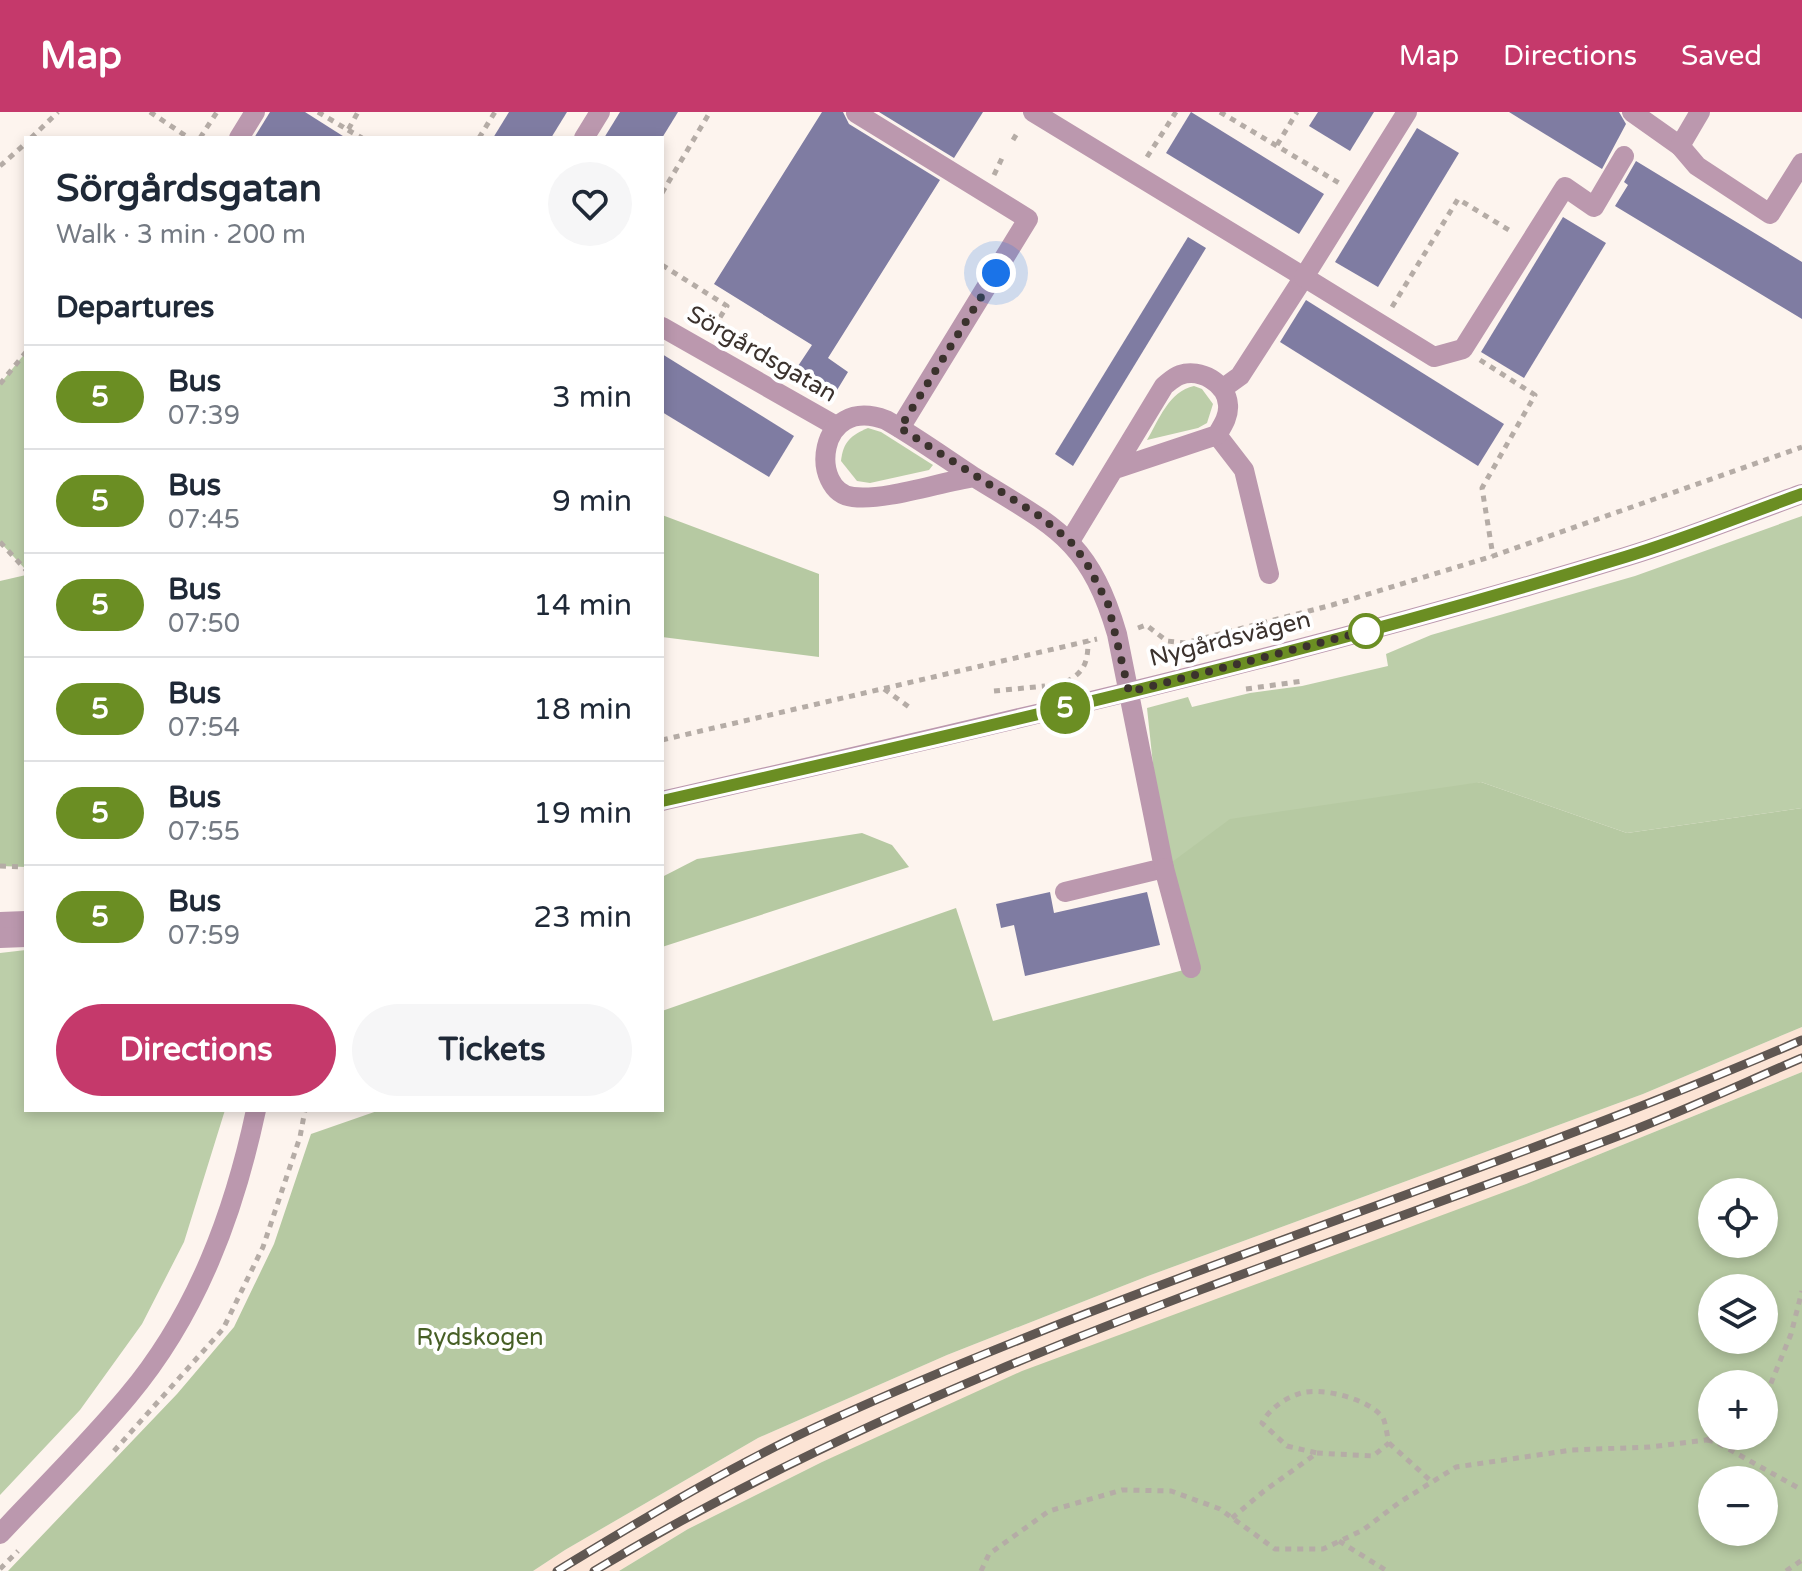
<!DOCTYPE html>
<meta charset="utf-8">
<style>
:root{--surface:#fff;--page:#f6f6f7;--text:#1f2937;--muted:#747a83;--line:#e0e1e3;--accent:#c5396b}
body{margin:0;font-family:"Varela Round",sans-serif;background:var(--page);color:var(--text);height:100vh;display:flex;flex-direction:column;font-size:30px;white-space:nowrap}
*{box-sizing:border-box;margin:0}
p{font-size:26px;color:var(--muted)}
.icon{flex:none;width:44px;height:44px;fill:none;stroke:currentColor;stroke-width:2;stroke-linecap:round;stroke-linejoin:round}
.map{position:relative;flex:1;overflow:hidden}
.side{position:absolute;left:24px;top:24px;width:640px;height:976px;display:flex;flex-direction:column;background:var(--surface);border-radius:0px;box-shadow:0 4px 12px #0003}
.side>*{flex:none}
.badge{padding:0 16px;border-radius:26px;font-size:28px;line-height:52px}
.tools{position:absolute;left:1698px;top:1066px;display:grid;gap:16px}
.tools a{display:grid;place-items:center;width:80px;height:80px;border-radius:50%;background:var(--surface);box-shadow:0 4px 12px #0003;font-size:40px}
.you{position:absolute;width:40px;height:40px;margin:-20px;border:6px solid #fff;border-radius:50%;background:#1a73e8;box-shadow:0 0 0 12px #1a73e833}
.map>.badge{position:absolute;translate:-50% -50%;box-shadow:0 0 0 4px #fff}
h2{padding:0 32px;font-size:30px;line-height:72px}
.round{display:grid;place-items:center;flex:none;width:84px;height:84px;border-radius:42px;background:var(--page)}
.headline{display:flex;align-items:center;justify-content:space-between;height:136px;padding:0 32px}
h1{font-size:38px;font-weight:700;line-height:60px}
.action{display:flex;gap:16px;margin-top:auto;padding:16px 32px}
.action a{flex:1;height:92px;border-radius:48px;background:var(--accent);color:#fff;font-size:32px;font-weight:700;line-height:92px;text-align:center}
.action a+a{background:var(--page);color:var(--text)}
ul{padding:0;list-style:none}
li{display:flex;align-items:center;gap:24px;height:104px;padding:0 32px;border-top:2px solid var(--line)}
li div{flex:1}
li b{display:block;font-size:30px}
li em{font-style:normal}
li .badge{min-width:88px;font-weight:700;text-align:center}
header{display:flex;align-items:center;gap:48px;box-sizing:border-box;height:112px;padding:0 40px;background:var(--accent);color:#fff}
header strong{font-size:38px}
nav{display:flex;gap:44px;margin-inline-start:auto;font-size:28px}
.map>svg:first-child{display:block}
.built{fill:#fce4d5}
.green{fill:#bccea9}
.forest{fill:#b6c9a2;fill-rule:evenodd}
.building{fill:#7f7ca2}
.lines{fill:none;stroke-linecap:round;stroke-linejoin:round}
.path{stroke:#b5aca6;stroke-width:5;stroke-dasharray:6 6;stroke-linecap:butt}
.minor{stroke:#bb98ae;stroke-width:20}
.rail-casing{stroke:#605752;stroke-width:9}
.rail{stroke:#fff;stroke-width:6;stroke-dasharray:18;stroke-linecap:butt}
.line-casing{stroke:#fff;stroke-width:18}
.line{stroke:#6b8e23;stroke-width:12}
.walk{stroke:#3b322d;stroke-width:8;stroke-dasharray:0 14.4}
.stop-dot{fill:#fff;stroke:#6b8e23;stroke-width:4}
.labels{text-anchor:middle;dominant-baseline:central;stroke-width:8;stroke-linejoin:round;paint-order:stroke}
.street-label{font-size:24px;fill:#3b322d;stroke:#fff}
.park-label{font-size:24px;fill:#475f26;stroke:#fff}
</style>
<header>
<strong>Map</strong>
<nav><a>Map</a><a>Directions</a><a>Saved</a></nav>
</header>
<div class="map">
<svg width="1802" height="1459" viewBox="0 0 1802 1459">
<rect width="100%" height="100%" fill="#fdf4ee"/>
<polygon class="built" points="1802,915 1802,960 1526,1072 822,1350 688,1417 619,1459 533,1459 565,1438 758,1326 947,1243 1148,1164 1643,982"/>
<g class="green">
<polygon points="26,240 26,458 0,430 0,272"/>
<path d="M1194,274l8,3 11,15 -6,19 -9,5 -51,12c12,-20 22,-49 47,-54z"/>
<path d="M868,316l13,4 52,33 -4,5 -59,13 -13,-2 -16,-20c2,-19 10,-26 27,-33z"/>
<polygon points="1802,404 1802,696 1627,721 1481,670 1164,756 1147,596 1188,585 1192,595 1250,581 1302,574 1388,554 1386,542 1431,523 1635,464"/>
<polygon points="26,838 26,998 225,998 184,1130 142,1212 80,1298 0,1383 0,841"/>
</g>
<g class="forest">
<polygon points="662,403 819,462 819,545 662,525"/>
<polygon points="26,463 26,755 0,754 0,469"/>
<polygon points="1481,670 1627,721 1802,696 1802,915 1643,982 1148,1164 947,1243 758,1326 565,1438 533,1459 8,1459 177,1282 234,1215 274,1132 311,1022 380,998 662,998 662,899 956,796 993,909 1191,856 1164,756 1230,707"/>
<polygon points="862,721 892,733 909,755 662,835 662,765 697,747"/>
<path d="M1802,960v499h-1183l69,-42 134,-67 200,-91 504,-187zM1764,1080v52h-52v-52zM1712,1176h52v52h-52zM1764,1272v52h-52v-52zM1764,1368v52h-52v-52z"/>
</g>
<g class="building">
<polygon points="270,0 305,0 346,26 254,26"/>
<polygon points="509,0 567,0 551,26 493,26"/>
<polygon points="620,0 678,0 662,26 604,26"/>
<polygon points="822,0 843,0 849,12 940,68 828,246 848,260 831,288 792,263 812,233 714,172"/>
<polygon points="879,0 983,0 954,46"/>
<polygon points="1191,0 1324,82 1299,122 1166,41"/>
<polygon points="1318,0 1374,0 1350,39 1309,14"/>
<polygon points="1509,0 1619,0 1626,12 1602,57"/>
<polygon points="1417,16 1459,41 1378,175 1335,150"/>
<polygon points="1636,49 1802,150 1802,207 1615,94 1628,73 1624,70"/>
<polygon points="1563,105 1606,131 1524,266 1481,240"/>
<polygon points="1188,125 1206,136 1073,354 1055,342"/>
<polygon points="1306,188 1504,312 1478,354 1280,230"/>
<polygon points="662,242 794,324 769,365 662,300"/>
<polygon points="1050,780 1054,801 1147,780 1160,833 1025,864 1014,813 1001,816 996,792"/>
</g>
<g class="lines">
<g class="path">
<polyline points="150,0 189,26"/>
<polyline points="318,0 348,18 358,0"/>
<polyline points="1220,0 1339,71"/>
<polyline points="348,18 362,26"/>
<polyline points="31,26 58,0"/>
<polyline points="200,26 217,0"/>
<polyline points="479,26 495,0"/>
<polyline points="1013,28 1019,18"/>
<polyline points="1277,33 1297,0"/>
<polyline points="1147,45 1176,0"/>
<polyline points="0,54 26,31"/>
<polyline points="994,63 1004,42"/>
<polyline points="662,81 710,0"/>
<polyline points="662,153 727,194 711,220"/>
<polyline points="1392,195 1458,87 1512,120"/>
<polyline points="1480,248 1535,283 1482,376 1493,444"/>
<polyline points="0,272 26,240"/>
<polyline points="0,430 26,458"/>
<polyline points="1138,516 1146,513 1167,529 1185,531 1332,493 1493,444 1802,335"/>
<path d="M1066,570c19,-10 22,-21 22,-41"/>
<polyline points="884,577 913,598"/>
<polyline points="1246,577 1303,569"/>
<polyline points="994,579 1045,574"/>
<polyline points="662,628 1097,527"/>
<polyline points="0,754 26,755"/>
<polyline points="1764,1281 1769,1276 1791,1222 1802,1179"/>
<polyline points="1707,1328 1716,1330 1802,1378"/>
<polyline points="1389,1331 1432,1370"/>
<polyline points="114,1339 223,1217 263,1135 300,1025 305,998"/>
<path d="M1232,1406l32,-27 53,-38 -30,-7 -25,-23c8,-15 23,-25 39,-30 21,-6 69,6 82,25 3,6 4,18 6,25l-16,13 -56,-3"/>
<polyline points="1339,1429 1387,1459"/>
<polyline points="0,1457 18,1439"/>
<polyline points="981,1459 989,1442 1049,1399 1122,1378 1171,1379 1220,1397 1275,1437 1323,1437 1363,1418 1400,1390 1456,1355 1572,1338 1650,1335 1706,1328 1715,1324"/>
<polyline points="1786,1459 1802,1448"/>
</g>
<g class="minor">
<polyline points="1033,0 1304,165 1240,264 1222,277"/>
<polyline points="1407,0 1304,165 1434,245 1463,237 1565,75 1594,95 1624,44"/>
<polyline points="1632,0 1680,34"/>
<polyline points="1700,0 1680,34 1697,54 1770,102 1802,51"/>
<polyline points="856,1 1028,107 900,316"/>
<polyline points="239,26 255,0"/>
<polyline points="584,26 600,0"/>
<polyline points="662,215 836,314"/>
<polyline points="1217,323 1244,358 1269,462"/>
<path d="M974,365c-34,5 -88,24 -121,20 -44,-5 -37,-103 33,-77 30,17 59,38 88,57 79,49 115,61 143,157l47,234 -99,24"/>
<path d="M1070,429l94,-155c5,-4 10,-9 16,-11 20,-7 47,8 48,30 1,11 -5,20 -11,30l-102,34"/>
<path d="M662,689c323,-74 646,-147 963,-244 60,-18 118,-42 177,-63"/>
<polyline points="1164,756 1191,856"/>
<polyline points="0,810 26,809"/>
<polyline points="0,826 26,825"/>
<path d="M0,1422c43,-46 88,-90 128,-138 69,-82 106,-183 128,-286"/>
</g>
<defs>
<g id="rail">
<path d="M557,1459c89,-54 179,-108 274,-151 317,-144 652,-242 971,-380"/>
<path d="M594,1459c318,-192 674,-303 1019,-433 64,-24 126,-53 189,-80"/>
</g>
</defs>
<use href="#rail" class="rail-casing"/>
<use href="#rail" class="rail"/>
</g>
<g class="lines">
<defs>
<path id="line" d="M662,689c323,-73 646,-147 963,-244 60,-18 118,-42 177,-63"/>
</defs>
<use href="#line" class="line-casing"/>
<use href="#line" class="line"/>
<polyline class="walk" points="996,161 900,316 1041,405 1070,429 1086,450 1108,492 1129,580 1366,519"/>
</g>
<circle class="stop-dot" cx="1366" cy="519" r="16"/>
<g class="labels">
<g class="street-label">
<text transform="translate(762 242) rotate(30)">Sörgårdsgatan</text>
<text transform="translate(1230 527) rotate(-14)">Nygårdsvägen</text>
</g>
<g class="park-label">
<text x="480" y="1225">Rydskogen</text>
</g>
</g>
</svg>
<div class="tools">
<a><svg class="icon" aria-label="locate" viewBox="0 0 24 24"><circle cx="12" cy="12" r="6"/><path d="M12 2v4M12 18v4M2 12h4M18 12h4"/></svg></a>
<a><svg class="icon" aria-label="layers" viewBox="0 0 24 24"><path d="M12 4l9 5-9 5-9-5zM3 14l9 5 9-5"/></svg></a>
<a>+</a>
<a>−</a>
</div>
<div class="you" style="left:996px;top:161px"></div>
<b class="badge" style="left:1065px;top:596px;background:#6b8e23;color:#fff">5</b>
<section class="side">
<div class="headline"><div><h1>Sörgårdsgatan</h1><p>Walk · 3 min · 200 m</p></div><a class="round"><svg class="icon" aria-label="heart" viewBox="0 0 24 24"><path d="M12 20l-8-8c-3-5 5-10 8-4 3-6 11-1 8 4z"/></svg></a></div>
<h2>Departures</h2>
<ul>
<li><span class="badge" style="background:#6b8e23;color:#fff">5</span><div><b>Bus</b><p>07:39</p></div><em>3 min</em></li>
<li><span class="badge" style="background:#6b8e23;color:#fff">5</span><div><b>Bus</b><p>07:45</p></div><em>9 min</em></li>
<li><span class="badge" style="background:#6b8e23;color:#fff">5</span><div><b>Bus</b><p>07:50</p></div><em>14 min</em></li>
<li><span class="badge" style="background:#6b8e23;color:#fff">5</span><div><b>Bus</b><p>07:54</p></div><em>18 min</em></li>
<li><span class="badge" style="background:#6b8e23;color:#fff">5</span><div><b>Bus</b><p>07:55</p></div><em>19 min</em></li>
<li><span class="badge" style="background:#6b8e23;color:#fff">5</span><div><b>Bus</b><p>07:59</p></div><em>23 min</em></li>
</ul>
<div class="action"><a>Directions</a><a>Tickets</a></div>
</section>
</div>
